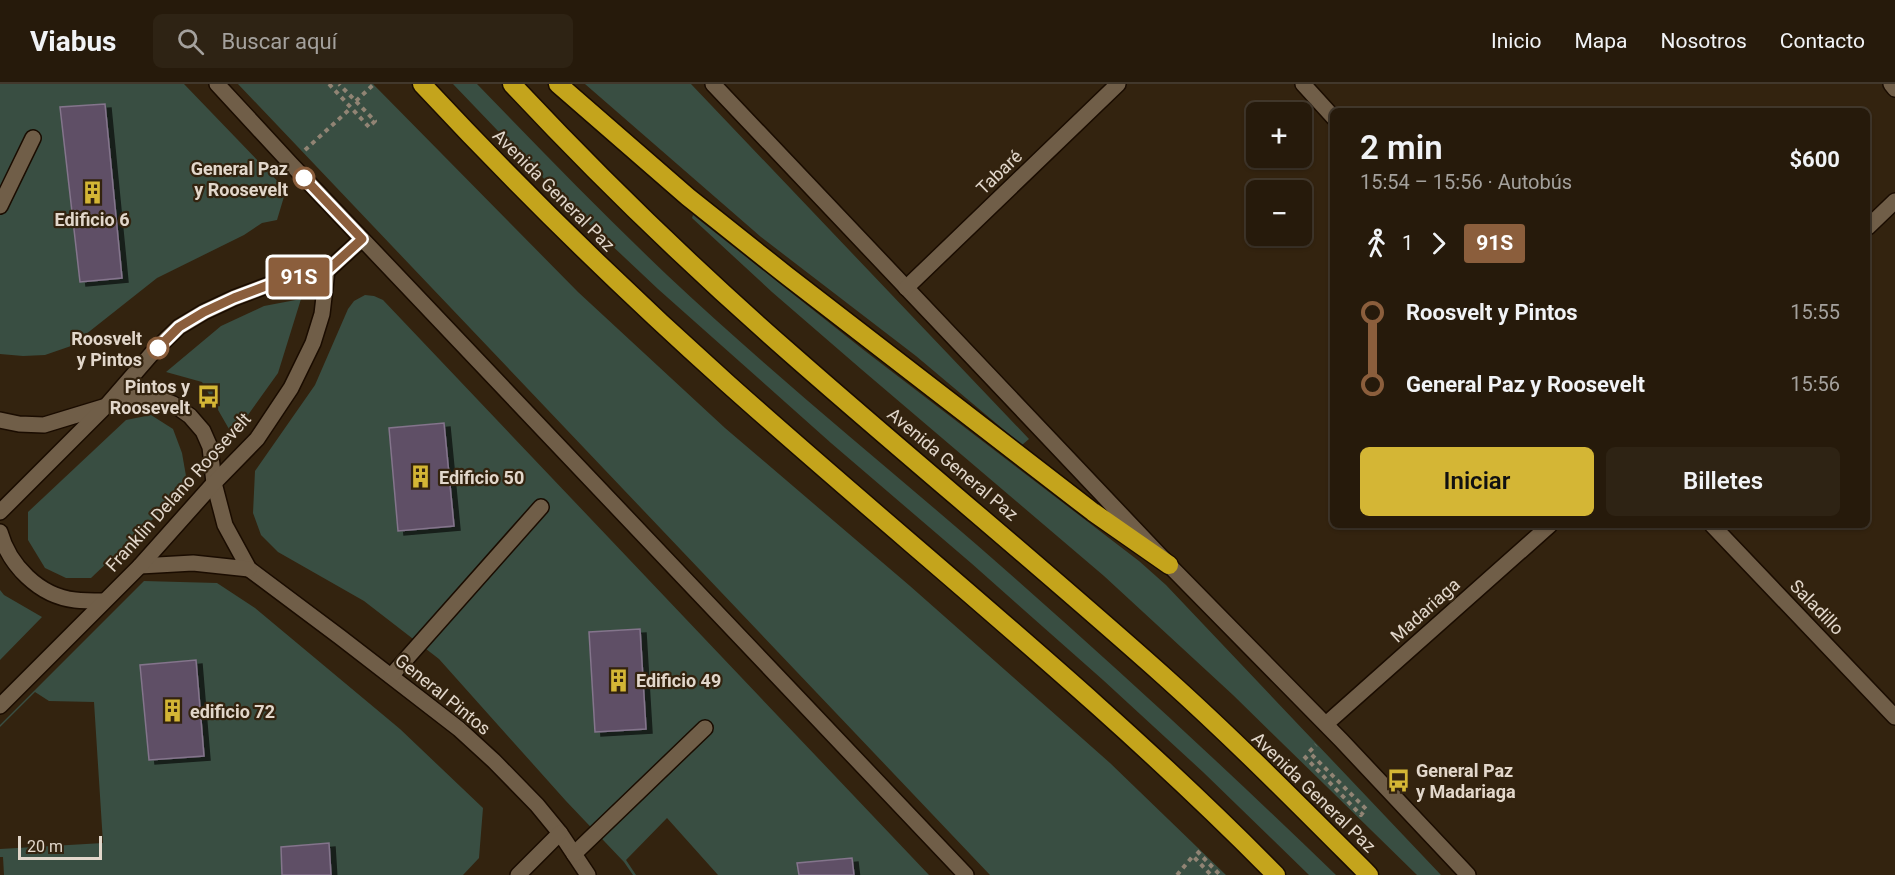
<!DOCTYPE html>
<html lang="es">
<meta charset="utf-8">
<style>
:root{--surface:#261a0b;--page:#2e2314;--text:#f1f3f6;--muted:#a4a19d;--line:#42382c;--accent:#d4b635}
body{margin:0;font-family:Roboto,sans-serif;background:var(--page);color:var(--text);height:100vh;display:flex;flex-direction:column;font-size:22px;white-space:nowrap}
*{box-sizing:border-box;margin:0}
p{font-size:20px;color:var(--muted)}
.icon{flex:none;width:33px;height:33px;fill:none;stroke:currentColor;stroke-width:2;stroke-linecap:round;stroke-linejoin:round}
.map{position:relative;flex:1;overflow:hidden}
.details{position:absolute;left:1330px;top:24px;width:540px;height:420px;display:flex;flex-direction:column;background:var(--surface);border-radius:9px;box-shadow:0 2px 4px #0004,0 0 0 2px var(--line)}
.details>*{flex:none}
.badge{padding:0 12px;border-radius:4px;font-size:21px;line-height:39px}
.controls{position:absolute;left:1246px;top:18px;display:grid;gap:12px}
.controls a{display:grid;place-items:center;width:66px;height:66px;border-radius:9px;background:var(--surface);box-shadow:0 2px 4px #0004,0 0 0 2px var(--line);font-size:30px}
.scale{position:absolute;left:18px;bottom:15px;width:84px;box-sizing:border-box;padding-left:6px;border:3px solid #e2d7cb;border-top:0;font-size:16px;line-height:21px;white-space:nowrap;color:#e2d7cb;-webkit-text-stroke:4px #33230f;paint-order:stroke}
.map>.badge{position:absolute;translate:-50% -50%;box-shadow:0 0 0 3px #fff}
.legs{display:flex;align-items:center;gap:9px;height:66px;padding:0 30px;font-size:20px}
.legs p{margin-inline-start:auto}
.head{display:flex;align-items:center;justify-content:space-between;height:102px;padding:0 30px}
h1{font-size:33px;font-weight:600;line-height:45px}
.action{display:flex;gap:12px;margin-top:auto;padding:12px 30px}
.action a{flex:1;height:69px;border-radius:9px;background:var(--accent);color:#111;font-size:24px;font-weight:600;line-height:69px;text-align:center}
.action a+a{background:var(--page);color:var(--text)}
ul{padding:0 30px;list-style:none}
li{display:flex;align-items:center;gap:21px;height:72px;font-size:22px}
li i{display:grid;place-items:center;width:9px;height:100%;margin:0 8px;background:currentColor}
li i::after{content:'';width:15px;height:15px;margin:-8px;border:4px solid;border-radius:50%;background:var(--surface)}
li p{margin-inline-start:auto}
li:first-child i{background:linear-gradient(#0000 50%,currentColor 0)}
li:last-child i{background:linear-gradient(currentColor 50%,#0000 0)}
header{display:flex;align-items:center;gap:36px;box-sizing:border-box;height:84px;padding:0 30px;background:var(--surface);border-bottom:2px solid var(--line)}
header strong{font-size:28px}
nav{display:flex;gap:33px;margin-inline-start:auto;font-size:21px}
.search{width:420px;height:54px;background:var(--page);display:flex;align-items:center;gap:15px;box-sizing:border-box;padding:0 21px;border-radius:9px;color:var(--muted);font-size:22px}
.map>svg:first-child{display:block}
.green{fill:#394e42;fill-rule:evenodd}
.building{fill:#5f5066;stroke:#84748c;stroke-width:1.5;filter:url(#shadow)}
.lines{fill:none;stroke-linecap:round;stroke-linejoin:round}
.minor-casing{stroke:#1a0c00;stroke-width:18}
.highway-casing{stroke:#1a0c00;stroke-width:21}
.path{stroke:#918474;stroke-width:4;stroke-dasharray:4.5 4.5;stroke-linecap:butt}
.minor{stroke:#705e48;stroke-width:15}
.highway{stroke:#c4a41c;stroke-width:18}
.line-1-casing{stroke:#fff;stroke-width:14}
.line-1{stroke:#8b5e3c;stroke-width:9}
.stop-1-dot{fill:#fff;stroke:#8b5e3c;stroke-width:3}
.labels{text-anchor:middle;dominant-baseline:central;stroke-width:4.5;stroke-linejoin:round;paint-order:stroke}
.stop-label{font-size:18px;font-weight:bold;fill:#e2d7cb;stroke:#33230f;text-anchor:end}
.street-label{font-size:18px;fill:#e2d7cb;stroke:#33230f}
.poi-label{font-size:18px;font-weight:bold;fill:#e2d7cb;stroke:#33230f;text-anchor:start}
</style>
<header>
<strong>Viabus</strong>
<div class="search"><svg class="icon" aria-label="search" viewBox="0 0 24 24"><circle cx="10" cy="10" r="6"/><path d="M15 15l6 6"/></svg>Buscar aquí</div>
<nav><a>Inicio</a><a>Mapa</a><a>Nosotros</a><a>Contacto</a></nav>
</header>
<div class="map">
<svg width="1895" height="791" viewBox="0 0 1895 791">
<defs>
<filter id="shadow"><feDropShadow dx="6" dy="4" stdDeviation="0" flood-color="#0009"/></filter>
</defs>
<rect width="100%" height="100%" fill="#33230f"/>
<g class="green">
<path d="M0,0h184l102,106 -9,30 -15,3 -18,12 -87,43 -86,68 -26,9 -22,1 -23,-2zM105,20l17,173 -41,5h-1z"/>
<polygon points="238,0 373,0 578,208 725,344 910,502 1110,679 1226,791 990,791"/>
<path d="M453,0h24c63,65 125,129 190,191 100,94 207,181 310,270 123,107 242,217 359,330h-27l-106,-103 -100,-92 -132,-117 -140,-120 -173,-154 -86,-81z"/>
<polygon points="585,0 691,0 1029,355 1022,361 916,272 761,153"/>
<polygon points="693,131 865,267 1139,477 1166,501 1441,791 1417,791 1233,611 1104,492 861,285 772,208 692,134"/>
<path d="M365,211l9,1 9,4 546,575h-75l-2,-17 -54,5 1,12h-81l-51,-57 -41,42 10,15h-3l-9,-13 -58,-61 -127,-142 -75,-58 -86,-49 -17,-17 -8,-22 2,-42 60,-86 33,-76 6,-8zM444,339l10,103 -56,5 -9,-103zM640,545l6,100 -51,3 -6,-100z"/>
<polygon points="301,215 278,289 233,352 202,298 166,288 221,242 264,222"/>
<polygon points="151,331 173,345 182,369 186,392 174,415 91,494 66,494 45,484 28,456 28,428 126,336"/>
<path d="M144,497l73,2 38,25 145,121 83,79 -4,50 -16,17h-132l-2,-32 -48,4 1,28h-278l-1,-18h-3v-8l103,-6 -9,-141 -45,-1 -14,-9 -35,35v-2zM196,576l8,96 -55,4 -9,-95z"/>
<polygon points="0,506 4,511 42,533 0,576"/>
</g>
<g class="building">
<polygon points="105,20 122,194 80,198 60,23"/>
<polygon points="444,339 454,442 398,447 389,344"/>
<polygon points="640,545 646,645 595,648 589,548"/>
<polygon points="196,576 204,672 149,676 140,581"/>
<polygon points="329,759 331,791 282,791 281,763"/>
<polygon points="852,774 854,791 799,791 797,779"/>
</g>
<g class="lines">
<defs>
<g id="minor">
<polyline points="217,0 291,80 966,791"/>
<polyline points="713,0 1169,481 1341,656 1468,791"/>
<polyline points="1303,0 1334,34"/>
<polyline points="1891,0 1895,5"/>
<polyline points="0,122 33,54"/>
<polyline points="1868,143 1895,117"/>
<polyline points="906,204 1118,0"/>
<polyline points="0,336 19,340 44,341 136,313 156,313 173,320 190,332 203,347 210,363 214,399 225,441 249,485 340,553 459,645 494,677 537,721 560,749 588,791"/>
<polyline points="0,428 108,320 154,267 179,243 204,228 234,214 279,197 327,187 362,155"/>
<polyline points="1712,441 1895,633"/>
<path d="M0,448c9,33 39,64 75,68 9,1 19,1 28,1"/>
<polyline points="140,482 193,479 249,485"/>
<polyline points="391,592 541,423"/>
<polyline points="0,622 140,482 214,399 257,355 291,304 313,259 322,230 327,187"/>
<polyline points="1326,640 1550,441"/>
<polyline points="574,770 705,644"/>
<polyline points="518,791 560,749"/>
</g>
<g id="highway">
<path d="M422,0c97,104 199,204 305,299 183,164 377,317 549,492"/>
<path d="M512,0c88,94 181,184 278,269 125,110 253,215 377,326 69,62 136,130 202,196"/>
<polyline points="558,0 688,113 786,191 1093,428 1169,481"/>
</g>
</defs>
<use href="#minor" class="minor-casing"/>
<use href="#highway" class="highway-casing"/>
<g class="path">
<polyline points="329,0 369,43 375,37 339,0"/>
<polyline points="356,17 374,0"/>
<polyline points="305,66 351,24"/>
<polyline points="1304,672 1361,731 1366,725 1309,668 1316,661"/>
<polyline points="1197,767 1220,791"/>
<polyline points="1177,791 1193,772 1211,791"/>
</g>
<use href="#minor" class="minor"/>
<use href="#highway" class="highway"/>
</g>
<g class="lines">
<defs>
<polyline id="line-1" points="158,264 179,243 204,228 234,214 279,197 327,187 362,155 304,94"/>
</defs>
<use href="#line-1" class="line-1-casing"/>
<use href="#line-1" class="line-1"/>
</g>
<defs>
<symbol id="building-bare" viewBox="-9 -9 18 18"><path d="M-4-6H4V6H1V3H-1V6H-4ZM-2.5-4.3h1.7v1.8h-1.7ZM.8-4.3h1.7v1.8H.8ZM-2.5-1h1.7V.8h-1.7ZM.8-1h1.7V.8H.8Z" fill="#d4b635" stroke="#33230f" stroke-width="2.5" paint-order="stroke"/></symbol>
<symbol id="bus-bare" viewBox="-9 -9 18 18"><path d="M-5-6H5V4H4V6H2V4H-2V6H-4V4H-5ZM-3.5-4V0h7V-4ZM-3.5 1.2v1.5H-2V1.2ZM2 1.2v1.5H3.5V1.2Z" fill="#d4b635" stroke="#33230f" stroke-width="2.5" paint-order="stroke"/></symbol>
</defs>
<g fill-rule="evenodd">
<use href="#building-bare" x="76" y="92" width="33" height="33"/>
<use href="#bus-bare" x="192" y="296" width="33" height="33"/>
<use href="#building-bare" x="404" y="376" width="33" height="33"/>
<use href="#building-bare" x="602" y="580" width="33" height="33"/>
<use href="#building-bare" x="156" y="610" width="33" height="33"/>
<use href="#bus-bare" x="1382" y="680" width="33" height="33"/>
</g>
<g class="stop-1-dot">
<circle cx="304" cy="94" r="10"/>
<circle cx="158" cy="264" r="10"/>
</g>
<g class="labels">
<g class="stop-label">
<text x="288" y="84">General Paz<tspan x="288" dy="21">y Roosevelt</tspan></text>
<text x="142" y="254">Roosvelt<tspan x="142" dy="21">y Pintos</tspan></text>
</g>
<g class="street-label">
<text transform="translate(999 88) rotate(-44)">Tabaré</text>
<text transform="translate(554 106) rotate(45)">Avenida General Paz</text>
<text transform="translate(953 380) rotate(40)">Avenida General Paz</text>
<text transform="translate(178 408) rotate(-48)">Franklin Delano Roosevelt</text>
<text transform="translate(1817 523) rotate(46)">Saladillo</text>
<text transform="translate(1425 526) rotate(-42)">Madariaga</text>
<text transform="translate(443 610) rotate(39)">General Pintos</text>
<text transform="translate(1314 708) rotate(44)">Avenida General Paz</text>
</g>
<g class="poi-label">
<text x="92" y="135" text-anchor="middle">Edificio 6</text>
<text x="190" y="302" text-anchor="end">Pintos y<tspan x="190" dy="21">Roosevelt</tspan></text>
<text x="439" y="393">Edificio 50</text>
<text x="636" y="596">Edificio 49</text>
<text x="190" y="627">edificio 72</text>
<text x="1416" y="686">General Paz<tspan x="1416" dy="21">y Madariaga</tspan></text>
</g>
</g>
</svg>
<div class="controls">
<a>+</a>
<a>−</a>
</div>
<div class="scale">20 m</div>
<b class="badge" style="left:299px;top:193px;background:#8b5e3c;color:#fff">91S</b>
<section class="details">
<div class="head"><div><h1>2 min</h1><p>15:54 – 15:56 · Autobús</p></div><b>$600</b></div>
<div class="legs"><svg class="icon" aria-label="walk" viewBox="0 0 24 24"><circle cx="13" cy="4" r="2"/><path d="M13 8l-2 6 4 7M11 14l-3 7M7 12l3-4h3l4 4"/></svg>1<svg class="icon" aria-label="forward" viewBox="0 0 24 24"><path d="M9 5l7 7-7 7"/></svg><b class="badge" style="background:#8b5e3c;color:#fff">91S</b></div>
<ul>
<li><i style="color:#8b5e3c"></i><b>Roosvelt y Pintos</b><p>15:55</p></li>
<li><i style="color:#8b5e3c"></i><b>General Paz y Roosevelt</b><p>15:56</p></li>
</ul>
<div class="action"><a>Iniciar</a><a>Billetes</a></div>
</section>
</div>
